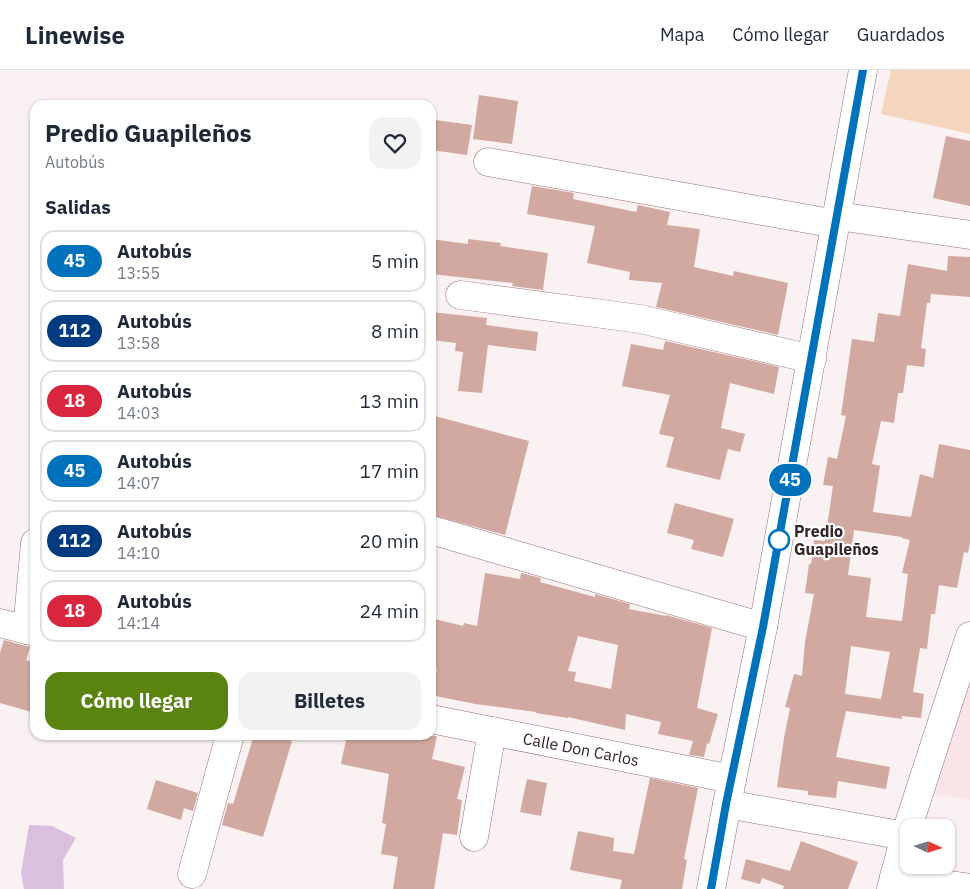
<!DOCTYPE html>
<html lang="es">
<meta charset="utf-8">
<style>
:root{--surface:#fff;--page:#f2f2f3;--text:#1f2937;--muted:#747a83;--line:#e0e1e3;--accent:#58840f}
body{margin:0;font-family:"IBM Plex Sans",sans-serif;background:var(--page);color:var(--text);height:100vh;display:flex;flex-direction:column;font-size:19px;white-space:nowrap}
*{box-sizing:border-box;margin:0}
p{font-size:16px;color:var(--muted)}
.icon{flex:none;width:28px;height:28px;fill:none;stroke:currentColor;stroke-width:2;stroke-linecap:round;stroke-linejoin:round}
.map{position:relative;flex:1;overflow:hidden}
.side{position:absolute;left:30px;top:30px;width:406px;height:640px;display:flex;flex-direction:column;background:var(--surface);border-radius:15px;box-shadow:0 1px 4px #0004}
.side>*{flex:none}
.badge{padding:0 10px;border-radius:16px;font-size:18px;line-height:32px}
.needle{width:32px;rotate:94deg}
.buttons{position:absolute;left:900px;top:749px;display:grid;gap:10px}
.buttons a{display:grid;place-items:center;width:55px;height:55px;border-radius:10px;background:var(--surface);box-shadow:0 1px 4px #0004;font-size:25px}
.map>.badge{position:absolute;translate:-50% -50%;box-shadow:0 0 0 2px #fff}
h2{padding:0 15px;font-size:19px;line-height:45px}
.round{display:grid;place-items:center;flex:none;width:52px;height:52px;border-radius:15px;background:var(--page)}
.overview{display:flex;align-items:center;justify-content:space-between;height:85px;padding:0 15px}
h1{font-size:24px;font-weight:700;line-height:38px}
.primary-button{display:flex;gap:10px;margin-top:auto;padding:10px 15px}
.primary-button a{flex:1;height:58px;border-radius:15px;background:var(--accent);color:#fff;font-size:20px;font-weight:700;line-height:58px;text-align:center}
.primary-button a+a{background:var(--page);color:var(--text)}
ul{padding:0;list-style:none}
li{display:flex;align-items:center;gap:15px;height:62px;margin:0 10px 8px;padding:0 5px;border:2px solid var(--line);border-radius:15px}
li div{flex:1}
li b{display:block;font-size:19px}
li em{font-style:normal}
li .badge{min-width:55px;font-weight:700;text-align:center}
header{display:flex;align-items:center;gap:30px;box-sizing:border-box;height:70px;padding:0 25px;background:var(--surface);border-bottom:1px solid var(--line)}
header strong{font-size:24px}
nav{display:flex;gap:28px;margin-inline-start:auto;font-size:18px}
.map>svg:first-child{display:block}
.built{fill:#f9e5e8}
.green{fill:#f6d5be}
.water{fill:#d8c0de}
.building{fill:#d1a9a0;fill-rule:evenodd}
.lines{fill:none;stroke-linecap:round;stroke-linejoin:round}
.minor-casing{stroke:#957278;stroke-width:29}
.highway-casing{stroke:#957278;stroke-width:29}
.minor{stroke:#fff;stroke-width:28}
.highway{stroke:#fff;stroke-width:28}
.line-casing{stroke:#fff;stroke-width:11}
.line{stroke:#0072bc;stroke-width:8}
.stop-dot{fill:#fff;stroke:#0072bc;stroke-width:2.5}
.labels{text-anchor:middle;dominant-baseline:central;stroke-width:4.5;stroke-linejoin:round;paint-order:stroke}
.stop-label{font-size:16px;font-weight:bold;fill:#332427;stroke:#fff;text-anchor:start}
.street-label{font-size:16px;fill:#332427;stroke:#fff}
</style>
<header>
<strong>Linewise</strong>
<nav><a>Mapa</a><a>Cómo llegar</a><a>Guardados</a></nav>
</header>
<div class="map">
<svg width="970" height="819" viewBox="0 0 970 819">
<rect width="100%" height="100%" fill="#faf1f3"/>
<polygon class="built" points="970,598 970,730 931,724"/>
<polygon class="green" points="891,0 970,0 970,64 881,44"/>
<polygon class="water" points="29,755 52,756 76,768 63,790 64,819 24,819 21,803"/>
<g class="building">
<polygon points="479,25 518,31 512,74 473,69"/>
<polygon points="435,50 472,55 467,85 431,80"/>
<polygon points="946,66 970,71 970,136 933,128"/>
<polygon points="532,116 574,123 573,129 636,142 638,135 670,142 667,155 700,159 694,197 733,206 734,201 788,213 778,265 656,237 662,213 629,210 630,202 587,193 595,156 527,144"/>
<polygon points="431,169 468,174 468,169 501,173 500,176 548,183 543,220 512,216 513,213 431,204"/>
<path d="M948,186l22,1v40l-39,-3 -1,9h-3l-6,45 5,1 -2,18 -17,-2 -4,28h-5l-4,30 -13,-2 -9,43 8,2 -7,46 38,5 9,-43 13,4 6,-34 31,6v93l-2,10 -4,-1 -7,36 -18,-3 -4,29h-4l-4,35 -7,-1 -7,44 11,2 -3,24 -19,-2v3l-56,-8 -10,46 54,10 -4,22 -48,-8 -2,17 -28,-3v-4l-31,-4 7,-49 6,-30 -5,-1 9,-33 8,2 3,-34 9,-48 -9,-1 4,-29h2l3,-24 11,1 8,-55 -10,-1 5,-28 9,2 9,-43 -5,-1 11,-76 22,3 4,-29 22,3 8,-52 39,7zM854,460l48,7v1l8,2 -8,33 6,1 -6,47 -36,-4 5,-39 -23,-3zM851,576l39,6 -9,47 -36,-5z"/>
<polygon points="431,242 487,248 486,255 538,262 536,281 488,275 482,323 458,321 463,282 455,281 456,273 431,270"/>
<polygon points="665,271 779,297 774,324 730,313 721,358 745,364 740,382 728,379 720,410 666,397 674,367 659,364 670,325 622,316 631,274 663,280"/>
<polygon points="431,345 529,371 505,465 431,445"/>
<polygon points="675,433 734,449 723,487 691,479 694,470 667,463"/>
<path d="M485,503l35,6 1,-6 20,5 -1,4 55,15v-3l35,10 -1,5 37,7v-1l46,13 -15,80 21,6 -9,30 -2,-1 -3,14 -15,-2 4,-14 -35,-7 3,-12 -35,-8 -1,16 -57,-13v1l-32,-5v-1l-61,-8 -44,-9 6,-26 -6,-1v-50l32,8 1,-3 13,3zM578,566l40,9 -7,44 -37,-8 2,-9 -8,-1z"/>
<polygon points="4,570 30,577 26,590 35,593 35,643 0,633 0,583"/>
<polygon points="254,665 273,665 292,671 263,767 222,755 228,733 233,734"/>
<polygon points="347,665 437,666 432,689 465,697 457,729 462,730 457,765 443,763 434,819 393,819 398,787 381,784 386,754 382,753 389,704 341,694"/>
<polygon points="650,708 698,718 684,789 687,790 682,819 620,819 622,810 570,800 578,761 614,768 613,781 634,784"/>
<polygon points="527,709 547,713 541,746 520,742"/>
<polygon points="156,710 198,723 193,741 184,738 181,750 147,739"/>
<polygon points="801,771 858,792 848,819 783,819 784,816 762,808 760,814 741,809 746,789 790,801"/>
</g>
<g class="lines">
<defs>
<g id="minor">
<polyline points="488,92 836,154"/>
<polyline points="837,146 970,165"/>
<polyline points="460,225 640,249 812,289"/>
<polyline points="431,460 763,557"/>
<polyline points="0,553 35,562"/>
<polyline points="27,560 35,473"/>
<polyline points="431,649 732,709"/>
<polyline points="727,734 905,766"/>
<polyline points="474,767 492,661"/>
<polyline points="192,804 230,665"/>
<polyline points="894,807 970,818"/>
<polyline points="891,819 905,766 970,566"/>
</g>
<polyline id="highway" points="711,819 727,734 763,557 863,0"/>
</defs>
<use href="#minor" class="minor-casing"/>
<use href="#highway" class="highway-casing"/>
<use href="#minor" class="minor"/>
<use href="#highway" class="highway"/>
</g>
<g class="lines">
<defs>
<polyline id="line" points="711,819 726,734 763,557 863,0"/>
</defs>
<use href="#line" class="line-casing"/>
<use href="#line" class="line"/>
</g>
<circle class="stop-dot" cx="779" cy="470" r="10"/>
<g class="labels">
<g class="stop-label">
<text x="794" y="461">Predio<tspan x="794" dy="18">Guapileños</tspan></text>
</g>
<g class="street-label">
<text transform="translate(581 679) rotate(11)">Calle Don Carlos</text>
</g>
</g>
</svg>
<div class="buttons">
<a><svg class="needle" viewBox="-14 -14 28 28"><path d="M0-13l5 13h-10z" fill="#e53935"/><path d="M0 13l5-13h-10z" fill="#747a83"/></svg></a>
</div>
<b class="badge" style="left:790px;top:410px;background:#0072bc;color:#fff">45</b>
<section class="side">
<div class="overview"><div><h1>Predio Guapileños</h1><p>Autobús</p></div><a class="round"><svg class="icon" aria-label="heart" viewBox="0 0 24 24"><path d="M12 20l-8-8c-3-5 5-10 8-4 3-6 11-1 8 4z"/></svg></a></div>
<h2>Salidas</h2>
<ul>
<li><span class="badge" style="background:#0072bc;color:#fff">45</span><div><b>Autobús</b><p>13:55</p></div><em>5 min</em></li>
<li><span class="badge" style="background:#003b80;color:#fff">112</span><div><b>Autobús</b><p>13:58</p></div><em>8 min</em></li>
<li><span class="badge" style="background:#d7263d;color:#fff">18</span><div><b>Autobús</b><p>14:03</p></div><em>13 min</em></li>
<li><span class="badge" style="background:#0072bc;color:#fff">45</span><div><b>Autobús</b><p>14:07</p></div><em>17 min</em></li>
<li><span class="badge" style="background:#003b80;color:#fff">112</span><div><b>Autobús</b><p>14:10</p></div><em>20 min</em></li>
<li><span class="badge" style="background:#d7263d;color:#fff">18</span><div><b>Autobús</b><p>14:14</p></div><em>24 min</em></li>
</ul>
<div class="primary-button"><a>Cómo llegar</a><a>Billetes</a></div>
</section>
</div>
